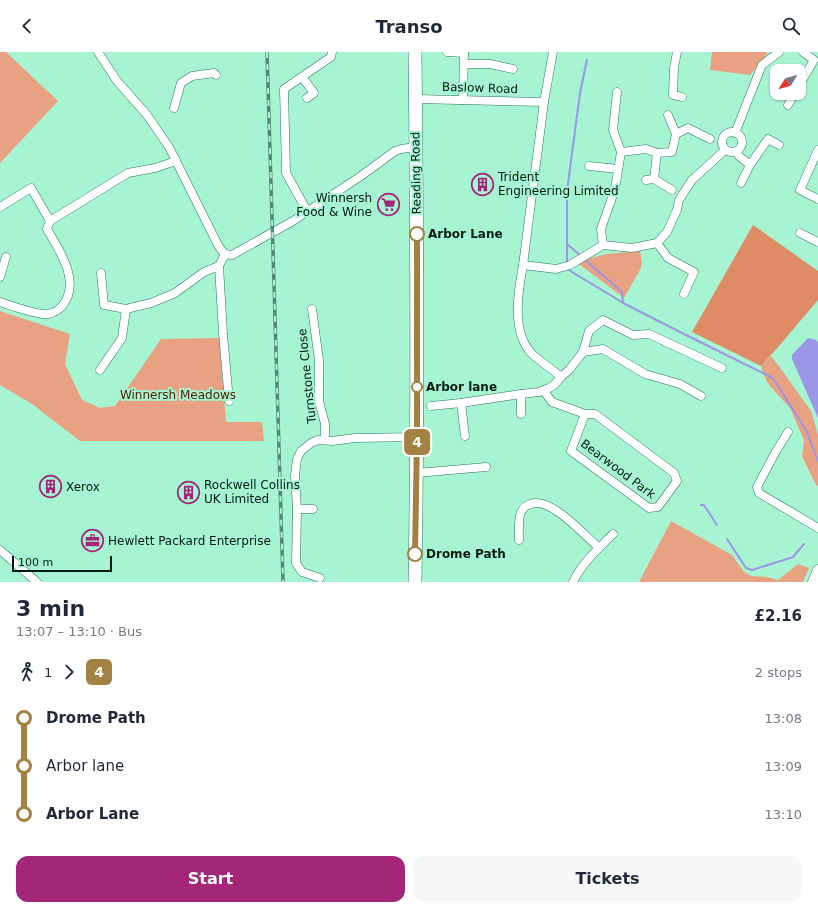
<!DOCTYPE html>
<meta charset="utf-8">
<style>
:root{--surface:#fff;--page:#f6f6f7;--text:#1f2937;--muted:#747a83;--accent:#a32678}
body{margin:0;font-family:"DejaVu Sans",sans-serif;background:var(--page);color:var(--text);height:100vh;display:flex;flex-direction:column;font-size:15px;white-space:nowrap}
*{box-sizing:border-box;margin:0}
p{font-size:13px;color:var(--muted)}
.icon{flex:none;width:22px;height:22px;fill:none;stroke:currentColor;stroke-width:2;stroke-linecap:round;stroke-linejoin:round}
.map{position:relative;height:530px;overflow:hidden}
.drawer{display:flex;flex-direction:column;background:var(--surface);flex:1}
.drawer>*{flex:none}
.badge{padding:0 8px;border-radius:6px;font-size:14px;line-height:26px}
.needle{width:26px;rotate:233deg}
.fabs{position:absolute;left:770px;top:12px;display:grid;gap:8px}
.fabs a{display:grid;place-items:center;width:36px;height:36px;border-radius:8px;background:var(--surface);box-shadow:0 1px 3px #0004;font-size:20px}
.scale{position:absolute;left:12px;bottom:10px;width:100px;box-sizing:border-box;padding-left:4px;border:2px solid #001c11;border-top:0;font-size:11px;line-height:14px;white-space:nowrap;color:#001c11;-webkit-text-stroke:3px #a7f4d2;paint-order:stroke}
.map>.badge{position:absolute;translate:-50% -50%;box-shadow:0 0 0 2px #fff}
.legs{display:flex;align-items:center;gap:6px;height:44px;padding:0 16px;font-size:13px}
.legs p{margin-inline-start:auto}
.headline{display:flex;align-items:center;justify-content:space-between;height:68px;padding:0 16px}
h1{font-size:22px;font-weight:800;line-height:30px}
.action{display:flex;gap:8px;margin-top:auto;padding:8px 16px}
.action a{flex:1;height:46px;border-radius:12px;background:var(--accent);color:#fff;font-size:16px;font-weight:800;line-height:46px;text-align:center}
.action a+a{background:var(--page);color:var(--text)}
ul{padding:0 16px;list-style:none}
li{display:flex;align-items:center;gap:14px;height:48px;font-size:15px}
li i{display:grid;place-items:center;width:6px;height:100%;margin:0 5px;background:currentColor}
li i::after{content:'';width:10px;height:10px;margin:-5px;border:3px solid;border-radius:50%;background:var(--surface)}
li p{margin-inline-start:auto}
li:first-child i{background:linear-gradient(#0000 50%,currentColor 0)}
li:last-child i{background:linear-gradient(currentColor 50%,#0000 0)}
header{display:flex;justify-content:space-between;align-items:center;height:52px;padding:0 16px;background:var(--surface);font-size:18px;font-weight:800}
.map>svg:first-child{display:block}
.green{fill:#e9a281}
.forest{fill:#df8c66}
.water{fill:#9b97e6}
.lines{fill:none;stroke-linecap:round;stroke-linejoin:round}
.stream{stroke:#9b97e6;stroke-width:2}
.minor-casing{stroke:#2a785b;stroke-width:9}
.tertiary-casing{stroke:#2a785b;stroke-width:11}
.primary-casing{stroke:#2a785b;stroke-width:14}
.minor{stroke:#fff;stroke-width:8}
.tertiary{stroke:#fff;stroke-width:10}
.primary{stroke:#fff;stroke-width:13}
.rail-casing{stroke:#548872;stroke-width:3.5}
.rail{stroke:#a7f4d2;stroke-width:2;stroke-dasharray:6;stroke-linecap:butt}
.line-1-casing{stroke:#fff;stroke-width:9}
.line-1{stroke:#a38142;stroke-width:6}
.stop-1-dot{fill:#fff;stroke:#a38142;stroke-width:2}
.labels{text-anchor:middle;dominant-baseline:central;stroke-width:4;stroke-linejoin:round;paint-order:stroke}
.street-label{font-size:12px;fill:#001c11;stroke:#a7f4d2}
.poi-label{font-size:12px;fill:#001c11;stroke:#a7f4d2;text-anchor:start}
.stop-label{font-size:12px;font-weight:bold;fill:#001c11;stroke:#a7f4d2;text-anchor:start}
.park-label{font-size:12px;fill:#521e01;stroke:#a7f4d2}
</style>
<header><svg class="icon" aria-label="back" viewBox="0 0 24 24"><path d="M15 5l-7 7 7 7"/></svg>Transo<svg class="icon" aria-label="search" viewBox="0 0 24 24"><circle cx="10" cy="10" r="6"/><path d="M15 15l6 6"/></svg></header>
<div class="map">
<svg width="818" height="530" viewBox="0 0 818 530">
<rect width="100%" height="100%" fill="#a7f4d2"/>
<g class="green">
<polygon points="0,0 6,0 58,49 0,111"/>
<polygon points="712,0 766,0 767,2 750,23 710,18"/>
<polygon points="640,199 642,210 641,216 624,246 579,212 591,206 607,202"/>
<polygon points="0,259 70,282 65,312 82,348 100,356 115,354 161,287 219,286 226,370 262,370 264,389 80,389 32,352 0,333"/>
<polygon points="771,304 781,317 811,359 818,383 818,434 816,433 812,425 802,404 804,388 790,356 770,334 766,328 761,314"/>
<polygon points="671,469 732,503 744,520 752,524 767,525 778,528 798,512 809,516 803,530 639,530"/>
</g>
<polygon class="forest" points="753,173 818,219 818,248 779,294 761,314 692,280"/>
<polygon class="water" points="808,286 816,288 818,290 818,366 792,307 792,303"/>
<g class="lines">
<g class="stream">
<polyline points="567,192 581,204"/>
<polyline points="584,207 622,240 623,251"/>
<polyline points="567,211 567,139 580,41 587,8"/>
<polyline points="567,217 625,252 682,281 773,326 806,378 818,409"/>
<polyline points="701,453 704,453 717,473"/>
<polyline points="727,487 746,516 752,518 787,507 793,505 804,492"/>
</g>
<defs>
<g id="minor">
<polyline points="98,0 117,29 147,63 169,95 219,195 225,202 232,203 293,169 361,124 395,99 401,97 416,95"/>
<polyline points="447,0 464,1"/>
<path d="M553,0l-9,50 -21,163c-5,27 -12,67 9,89 9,8 20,15 29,23"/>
<polyline points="677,0 674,16 673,43 682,45"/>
<polyline points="464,12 490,12 513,17"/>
<polyline points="302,25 314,41 307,46"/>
<polyline points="799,34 814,8 803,0"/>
<polyline points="416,47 544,50"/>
<polyline points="463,48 464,0"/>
<polyline points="788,53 795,41"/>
<polyline points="174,56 181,31 192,24 214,21 216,23"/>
<circle cx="732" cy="90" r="10"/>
<polyline points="735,81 762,13 779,0"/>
<polyline points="676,82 688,76 710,87"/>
<polyline points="818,98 800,138 818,147"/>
<polyline points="736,99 739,104 750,113"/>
<polyline points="621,100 646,97 657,101 672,100 676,82 668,63"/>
<polyline points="657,101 654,127 672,138"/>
<polyline points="589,114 618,117"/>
<polyline points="646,128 654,127"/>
<polyline points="741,131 750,113 768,87 779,93"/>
<polyline points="0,155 31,136 50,169"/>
<polyline points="307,159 286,121 284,37 331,5 332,0"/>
<polyline points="800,181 818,190"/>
<polyline points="657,191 668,206 694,220 684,242"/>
<polyline points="603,193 601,177 615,137 621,100 613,78 617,40"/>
<polyline points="523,213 556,217 570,213 603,193 632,196 657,191 667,180 677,158 679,148 692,128 725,98"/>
<polyline points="219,214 223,282 229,349"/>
<polyline points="101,221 104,253 126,257 151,251 175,241 204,220 219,214 225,202"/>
<polyline points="0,225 6,205"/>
<path d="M0,250c8,3 42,14 48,12 6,-1 11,-4 15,-9 18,-24 -4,-55 -16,-76l3,-8 78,-48 27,-5 21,-7"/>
<polyline points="312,257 319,308 319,349 325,372 325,388"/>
<polyline points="583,300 603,297 645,322 680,332 701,344"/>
<polyline points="100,318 122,286 126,257"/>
<polyline points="544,339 552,350 585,362 571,399 649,456 658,455 677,429 674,421 595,362 585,362"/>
<polyline points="461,351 465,384"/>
<polyline points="431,354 461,351 521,342 539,340 549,336 554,333 561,325 569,318 583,300 589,279 603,268 633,283 649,282 722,316"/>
<polyline points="521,362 521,342"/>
<polyline points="788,380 775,401 757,435 759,441 818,476"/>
<polyline points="416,421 486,415"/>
<polyline points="297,457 313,457"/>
<path d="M519,488c0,-8 -1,-22 2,-28 2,-4 6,-7 10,-8 19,-8 53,31 68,44"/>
<polyline points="0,498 37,530"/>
<polyline points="320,526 302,520 296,511 297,457 295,423 297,407 301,399 311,391 318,388 332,389 355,386 417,385"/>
<path d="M573,530c9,-19 25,-33 40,-48"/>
</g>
<polyline id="tertiary" points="813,530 818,518"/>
<path id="primary" d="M415,530c3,-177 2,-353 0,-530"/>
</defs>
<use href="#minor" class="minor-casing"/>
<use href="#tertiary" class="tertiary-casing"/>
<use href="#primary" class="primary-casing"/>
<use href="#minor" class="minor"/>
<use href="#tertiary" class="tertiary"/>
<use href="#primary" class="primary"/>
<defs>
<polyline id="rail" points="267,0 283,530"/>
</defs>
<use href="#rail" class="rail-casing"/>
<use href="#rail" class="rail"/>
</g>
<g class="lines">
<defs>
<polyline id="line-1" points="415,502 417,385 417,182"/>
</defs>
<use href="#line-1" class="line-1-casing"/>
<use href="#line-1" class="line-1"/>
</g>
<defs>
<symbol id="building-ring" viewBox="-11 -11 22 22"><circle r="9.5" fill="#a7f4d2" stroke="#a32678" stroke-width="1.5"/><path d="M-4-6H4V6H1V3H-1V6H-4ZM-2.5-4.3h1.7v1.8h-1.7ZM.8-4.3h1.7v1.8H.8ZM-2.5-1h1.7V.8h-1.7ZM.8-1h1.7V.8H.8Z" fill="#a32678"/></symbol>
<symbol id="supermarket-ring" viewBox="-11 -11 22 22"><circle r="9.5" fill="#a7f4d2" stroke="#a32678" stroke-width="1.5"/><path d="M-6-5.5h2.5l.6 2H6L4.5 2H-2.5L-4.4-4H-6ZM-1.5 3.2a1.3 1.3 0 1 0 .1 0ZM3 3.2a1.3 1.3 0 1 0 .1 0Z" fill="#a32678"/></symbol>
<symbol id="office-ring" viewBox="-11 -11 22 22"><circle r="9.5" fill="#a7f4d2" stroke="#a32678" stroke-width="1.5"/><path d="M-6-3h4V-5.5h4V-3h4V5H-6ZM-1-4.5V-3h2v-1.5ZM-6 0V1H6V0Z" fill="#a32678"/></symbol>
</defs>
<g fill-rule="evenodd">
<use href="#building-ring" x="470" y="120" width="25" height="25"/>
<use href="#supermarket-ring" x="376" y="140" width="25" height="25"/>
<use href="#building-ring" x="38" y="422" width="25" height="25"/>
<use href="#building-ring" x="176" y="428" width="25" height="25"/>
<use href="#office-ring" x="80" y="476" width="25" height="25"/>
</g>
<g class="stop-1-dot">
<circle cx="417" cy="182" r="7"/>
<circle cx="417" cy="335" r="5"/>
<circle cx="415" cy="502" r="7"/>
</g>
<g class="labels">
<g class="street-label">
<text transform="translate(480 36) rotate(2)">Baslow Road</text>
<text transform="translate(416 121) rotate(-91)">Reading Road</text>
<text transform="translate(307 324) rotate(-96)">Turnstone Close</text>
<text transform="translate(618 417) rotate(37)">Bearwood Park</text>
</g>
<g class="poi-label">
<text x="498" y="125">Trident<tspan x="498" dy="14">Engineering Limited</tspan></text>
<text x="372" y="146" text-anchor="end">Winnersh<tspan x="372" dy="14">Food &amp; Wine</tspan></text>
<text x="204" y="433">Rockwell Collins<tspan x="204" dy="14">UK Limited</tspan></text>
<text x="66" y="435">Xerox</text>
<text x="108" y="489">Hewlett Packard Enterprise</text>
</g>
<g class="stop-label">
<text x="428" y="182">Arbor Lane</text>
<text x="426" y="335">Arbor lane</text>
<text x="426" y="502">Drome Path</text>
</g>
<g class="park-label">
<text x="178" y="343">Winnersh Meadows</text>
</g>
</g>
</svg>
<div class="fabs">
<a><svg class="needle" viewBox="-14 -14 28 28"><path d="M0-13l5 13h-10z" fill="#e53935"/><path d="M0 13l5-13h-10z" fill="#747a83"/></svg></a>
</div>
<div class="scale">100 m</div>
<b class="badge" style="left:417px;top:390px;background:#a38142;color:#fff">4</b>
</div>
<section class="drawer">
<div class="headline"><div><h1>3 min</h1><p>13:07 – 13:10 · Bus</p></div><b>£2.16</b></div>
<div class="legs"><svg class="icon" aria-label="walk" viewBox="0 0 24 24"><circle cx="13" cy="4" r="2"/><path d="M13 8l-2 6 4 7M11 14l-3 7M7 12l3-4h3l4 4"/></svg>1<svg class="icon" aria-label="forward" viewBox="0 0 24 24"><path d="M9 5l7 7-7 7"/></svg><b class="badge" style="background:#a38142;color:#fff">4</b><p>2 stops</p></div>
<ul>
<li><i style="color:#a38142"></i><b>Drome Path</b><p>13:08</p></li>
<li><i style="color:#a38142"></i><span>Arbor lane</span><p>13:09</p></li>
<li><i style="color:#a38142"></i><b>Arbor Lane</b><p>13:10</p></li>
</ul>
<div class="action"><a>Start</a><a>Tickets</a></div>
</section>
